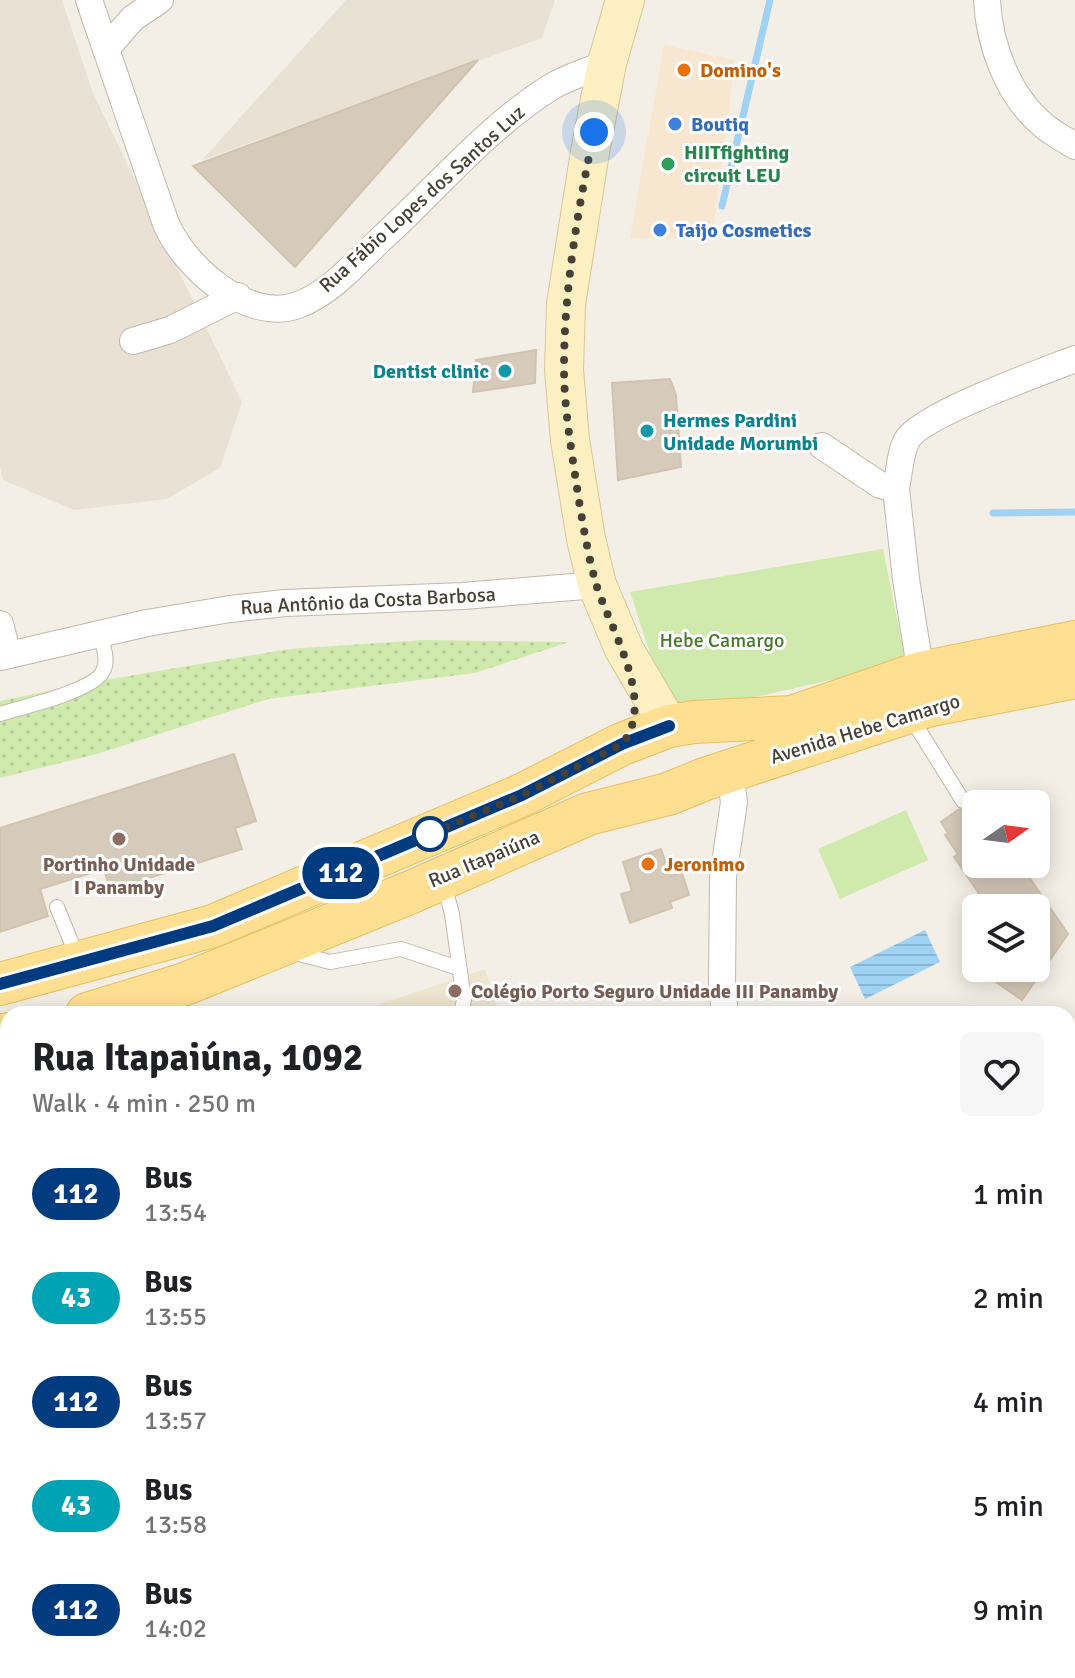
<!DOCTYPE html>
<meta charset="utf-8">
<style>
:root{--surface:#fff;--page:#f6f6f6;--text:#202124;--muted:#757577}
body{margin:0;font-family:Signika,sans-serif;background:var(--page);color:var(--text);height:100vh;display:flex;flex-direction:column;font-size:30px;white-space:nowrap}
*{box-sizing:border-box;margin:0}
p{font-size:26px;color:var(--muted)}
.icon{flex:none;width:44px;height:44px;fill:none;stroke:currentColor;stroke-width:2;stroke-linecap:round;stroke-linejoin:round}
.map{position:relative;flex:1;overflow:hidden}
.panel{position:absolute;left:0px;top:1006px;width:1076px;height:672px;display:flex;flex-direction:column;background:var(--surface);border-radius:24px 24px 0 0;box-shadow:0 4px 20px #0003}
.panel>*{flex:none}
.badge{padding:0 16px;border-radius:26px;font-size:28px;line-height:52px}
.needle{width:52px;rotate:76deg}
.tools{position:absolute;left:962px;top:790px;display:grid;gap:16px}
.tools a{display:grid;place-items:center;width:88px;height:88px;border-radius:12px;background:var(--surface);box-shadow:0 4px 20px #0003;font-size:40px}
.you{position:absolute;width:40px;height:40px;margin:-20px;border:6px solid #fff;border-radius:50%;background:#1a73e8;box-shadow:0 0 0 12px #1a73e833}
.map>.badge{position:absolute;translate:-50% -50%;box-shadow:0 0 0 4px #fff}
.round{display:grid;place-items:center;flex:none;width:84px;height:84px;border-radius:12px;background:var(--page)}
.overview{display:flex;align-items:center;justify-content:space-between;height:136px;padding:0 32px}
h1{font-size:38px;font-weight:700;line-height:60px}
ul{padding:0;list-style:none}
li{display:flex;align-items:center;gap:24px;height:104px;padding:0 32px}
li div{flex:1}
li b{display:block;font-size:30px}
li em{font-style:normal}
li .badge{min-width:88px;font-weight:700;text-align:center}
.map>svg:first-child{display:block}
.residential{fill:#e8e1d4}
.commercial{fill:#f7e6d0}
.education{fill:#ede5cf}
.park{fill:url(#park-dots)}
.garden{fill:#cfeaac}
.water{fill:url(#water-rules)}
.lines{fill:none;stroke-linecap:round;stroke-linejoin:round}
.stream{stroke:#9fd2f3;stroke-width:7}
.building{fill:#d6cbbb;stroke:#d1c3ae;stroke-width:2}
.lane-casing{stroke:#c0b7a8;stroke-width:16}
.street-casing{stroke:#c0b7a8;stroke-width:28}
.secondary-casing{stroke:#d9c695;stroke-width:40}
.primary-casing{stroke:#e9be5f;stroke-width:44}
.lane{stroke:#fff;stroke-width:14}
.street{stroke:#fff;stroke-width:26}
.secondary{stroke:#fff0c4;stroke-width:38}
.primary{stroke:#ffe093;stroke-width:42}
.line-casing{stroke:#fff;stroke-width:18}
.line{stroke:#003b80;stroke-width:12}
.walk{stroke:#474035;stroke-width:8;stroke-dasharray:0 14.4}
.food-dot{fill:#e8710a;stroke:#fff;stroke-width:3}
.shop-dot{fill:#3f7fe0;stroke:#fff;stroke-width:3}
.leisure-dot{fill:#2e9e5b;stroke:#fff;stroke-width:3}
.culture-dot{fill:#0f9aa8;stroke:#fff;stroke-width:3}
.stop-dot{fill:#fff;stroke:#003b80;stroke-width:4}
.education-dot{fill:#8d6e63;stroke:#fff;stroke-width:3}
.labels{text-anchor:middle;dominant-baseline:central;stroke-width:6;stroke-linejoin:round;paint-order:stroke}
.food-label{font-size:20px;font-weight:bold;fill:#c56008;stroke:#fff;text-anchor:start}
.shop-label{font-size:20px;font-weight:bold;fill:#366cbe;stroke:#fff;text-anchor:start}
.leisure-label{font-size:20px;font-weight:bold;fill:#27864d;stroke:#fff;text-anchor:start}
.street-label{font-size:20px;fill:#474035;stroke:#fff}
.culture-label{font-size:20px;font-weight:bold;fill:#0d838f;stroke:#fff;text-anchor:end}
.park-label{font-size:20px;fill:#467b25;stroke:#fff}
.education-label{font-size:20px;font-weight:bold;fill:#785e54;stroke:#fff}
</style>
<div class="map">
<svg width="1075" height="1678" viewBox="0 0 1075 1678">
<defs>
<pattern id="park-dots" width="8" height="8" patternUnits="userSpaceOnUse" patternTransform="scale(2)"><rect width="8" height="8" fill="#cfeaac"/><path d="M2 2h.1M6 6h.1" fill="none" stroke="#b3ca95" stroke-width="1.8" stroke-linecap="round"/></pattern>
<pattern id="water-rules" width="6" height="5" patternUnits="userSpaceOnUse" patternTransform="scale(2)"><rect width="6" height="5" fill="#9fd2f3"/><path d="M0 2.5h6" fill="none" stroke="#8ab5d1"/></pattern>
</defs>
<rect width="100%" height="100%" fill="#f4efe6"/>
<g class="residential">
<polygon points="0,0 62,0 93,93 242,402 220,468 167,499 74,510 3,480 0,467"/>
<polygon points="346,0 555,0 542,38 202,160"/>
</g>
<polygon class="commercial" points="664,45 735,60 712,239 630,238"/>
<g class="education">
<polygon points="485,969 499,1014 351,1014"/>
<polygon points="8,1128 8,1446 0,1446 0,1131"/>
</g>
<g class="park">
<polygon points="424,640 569,642 475,673 268,699 97,754 0,778 0,701 87,683 289,649"/>
<polygon points="0,1462 8,1462 8,1670 309,1670 312,1678 0,1678"/>
</g>
<g class="garden">
<path d="M883,549l23,114 -199,45c-12,-2 -26,-3 -36,-10 -12,-10 -34,-87 -41,-106z"/>
<polygon points="906,810 928,860 840,899 818,849"/>
</g>
<polygon class="water" points="925,930 940,962 865,999 850,967"/>
<g class="lines">
<g class="stream">
<polyline points="722,206 770,0"/>
<polyline points="993,513 1075,512"/>
</g>
</g>
<g class="building">
<polygon points="478,60 295,267 193,166"/>
<polygon points="536,350 535,383 473,392 476,360"/>
<polygon points="670,379 676,395 681,467 618,480 612,383"/>
<polygon points="234,754 256,821 235,828 242,849 110,890 104,869 40,889 48,916 0,932 0,828"/>
<polygon points="976,797 976,864 1020,864 1068,934 1022,1000 993,980 1001,968 1036,968 1036,908 989,908 954,857 958,854 945,835 948,833 941,822 958,810 969,809"/>
<polygon points="661,849 670,876 682,873 689,895 670,902 672,908 630,923 621,894 632,891 623,862"/>
</g>
<g class="lines">
<defs>
<g id="lane">
<path d="M0,714c22,-7 94,-23 103,-43 6,-11 0,-25 -3,-37"/>
<polyline points="910,716 963,801"/>
<polyline points="443,880 452,914 464,1000 461,1014"/>
<polyline points="57,907 78,959"/>
<polyline points="291,952 330,962 401,949 458,968"/>
</g>
<g id="street">
<path d="M89,0l76,221c17,44 82,103 133,84 32,-12 57,-41 81,-64 56,-51 107,-113 172,-154 17,-10 38,-16 56,-24"/>
<path d="M987,0c2,44 21,96 56,125 9,8 21,14 32,21"/>
<polyline points="106,49 133,18 160,0"/>
<polyline points="133,341 170,330 238,296"/>
<polyline points="822,446 880,485 896,489 906,579 923,687"/>
<path d="M896,489c3,-15 4,-36 11,-49 14,-25 137,-69 168,-81"/>
<polyline points="0,624 8,655"/>
<polyline points="0,657 147,623 230,609 285,603 463,596 597,585"/>
<polyline points="725,1014 722,984 723,877 734,802 730,771"/>
<polyline points="1068,1346 1075,1352"/>
<polyline points="592,1670 596,1678"/>
<polyline points="1030,1670 1042,1673"/>
</g>
<polyline id="secondary" points="625,0 607,63 590,152 566,304 564,370 570,440 586,539 597,585 624,649 669,726"/>
<g id="primary">
<polyline points="0,984 213,926 522,795 622,744 669,726 694,722 792,717 920,673 1075,642"/>
<polyline points="87,1014 185,984 409,893 588,814 668,794 705,779 927,706 1075,677"/>
<polyline points="0,1036 8,1034"/>
</g>
</defs>
<use href="#lane" class="lane-casing"/>
<use href="#street" class="street-casing"/>
<use href="#secondary" class="secondary-casing"/>
<use href="#primary" class="primary-casing"/>
<use href="#lane" class="lane"/>
<use href="#street" class="street"/>
<use href="#secondary" class="secondary"/>
<use href="#primary" class="primary"/>
</g>
<g class="lines">
<defs>
<polyline id="line" points="0,984 213,926 522,795 622,744 669,726"/>
</defs>
<use href="#line" class="line-casing"/>
<use href="#line" class="line"/>
<path class="walk" d="M430,834l-5,2 97,-41 100,-51c35,-42 -12,-115 -26,-160 -8,-29 -13,-59 -18,-89 -6,-42 -14,-85 -14,-127 0,-79 14,-159 30,-236"/>
</g>
<g class="food-dot">
<circle cx="684" cy="70" r="8"/>
<circle cx="648" cy="864" r="8"/>
</g>
<g class="shop-dot">
<circle cx="675" cy="124" r="8"/>
<circle cx="660" cy="230" r="8"/>
</g>
<circle class="leisure-dot" cx="668" cy="164" r="8"/>
<g class="culture-dot">
<circle cx="505" cy="371" r="8"/>
<circle cx="647" cy="431" r="8"/>
</g>
<circle class="stop-dot" cx="430" cy="834" r="16"/>
<g class="education-dot">
<circle cx="119" cy="839" r="8"/>
<circle cx="455" cy="991" r="8"/>
</g>
<g class="labels">
<g class="food-label">
<text x="700" y="70">Domino's</text>
<text x="664" y="864">Jeronimo</text>
</g>
<g class="shop-label">
<text x="691" y="124">Boutiq</text>
<text x="676" y="230">Taijo Cosmetics</text>
</g>
<g class="leisure-label">
<text x="684" y="152">HIITfighting<tspan x="684" dy="23">circuit LEU</tspan></text>
</g>
<g class="street-label">
<text transform="translate(422 199) rotate(-42)">Rua Fábio Lopes dos Santos Luz</text>
<text transform="translate(368 601) rotate(-3)">Rua Antônio da Costa Barbosa</text>
<text transform="translate(865 729) rotate(-17)">Avenida Hebe Camargo</text>
<text transform="translate(484 859) rotate(-23)">Rua Itapaiúna</text>
</g>
<g class="culture-label">
<text x="489" y="371">Dentist clinic</text>
<text x="663" y="420" text-anchor="start">Hermes Pardini<tspan x="663" dy="23">Unidade Morumbi</tspan></text>
</g>
<g class="park-label">
<text x="722" y="640">Hebe Camargo</text>
</g>
<g class="education-label">
<text x="119" y="864">Portinho Unidade<tspan x="119" dy="23">I Panamby</tspan></text>
<text x="471" y="991" text-anchor="start">Colégio Porto Seguro Unidade III Panamby</text>
</g>
</g>
</svg>
<div class="tools">
<a><svg class="needle" viewBox="-14 -14 28 28"><path d="M0-13l5 13h-10z" fill="#e53935"/><path d="M0 13l5-13h-10z" fill="#757577"/></svg></a>
<a><svg class="icon" aria-label="layers" viewBox="0 0 24 24"><path d="M12 4l9 5-9 5-9-5zM3 14l9 5 9-5"/></svg></a>
</div>
<div class="you" style="left:594px;top:132px"></div>
<b class="badge" style="left:341px;top:873px;background:#003b80;color:#fff">112</b>
<section class="panel">
<div class="overview"><div><h1>Rua Itapaiúna, 1092</h1><p>Walk · 4 min · 250 m</p></div><a class="round"><svg class="icon" aria-label="heart" viewBox="0 0 24 24"><path d="M12 20l-8-8c-3-5 5-10 8-4 3-6 11-1 8 4z"/></svg></a></div>
<ul>
<li><span class="badge" style="background:#003b80;color:#fff">112</span><div><b>Bus</b><p>13:54</p></div><em>1 min</em></li>
<li><span class="badge" style="background:#00a3b4;color:#fff">43</span><div><b>Bus</b><p>13:55</p></div><em>2 min</em></li>
<li><span class="badge" style="background:#003b80;color:#fff">112</span><div><b>Bus</b><p>13:57</p></div><em>4 min</em></li>
<li><span class="badge" style="background:#00a3b4;color:#fff">43</span><div><b>Bus</b><p>13:58</p></div><em>5 min</em></li>
<li><span class="badge" style="background:#003b80;color:#fff">112</span><div><b>Bus</b><p>14:02</p></div><em>9 min</em></li>
</ul>
</section>
</div>
